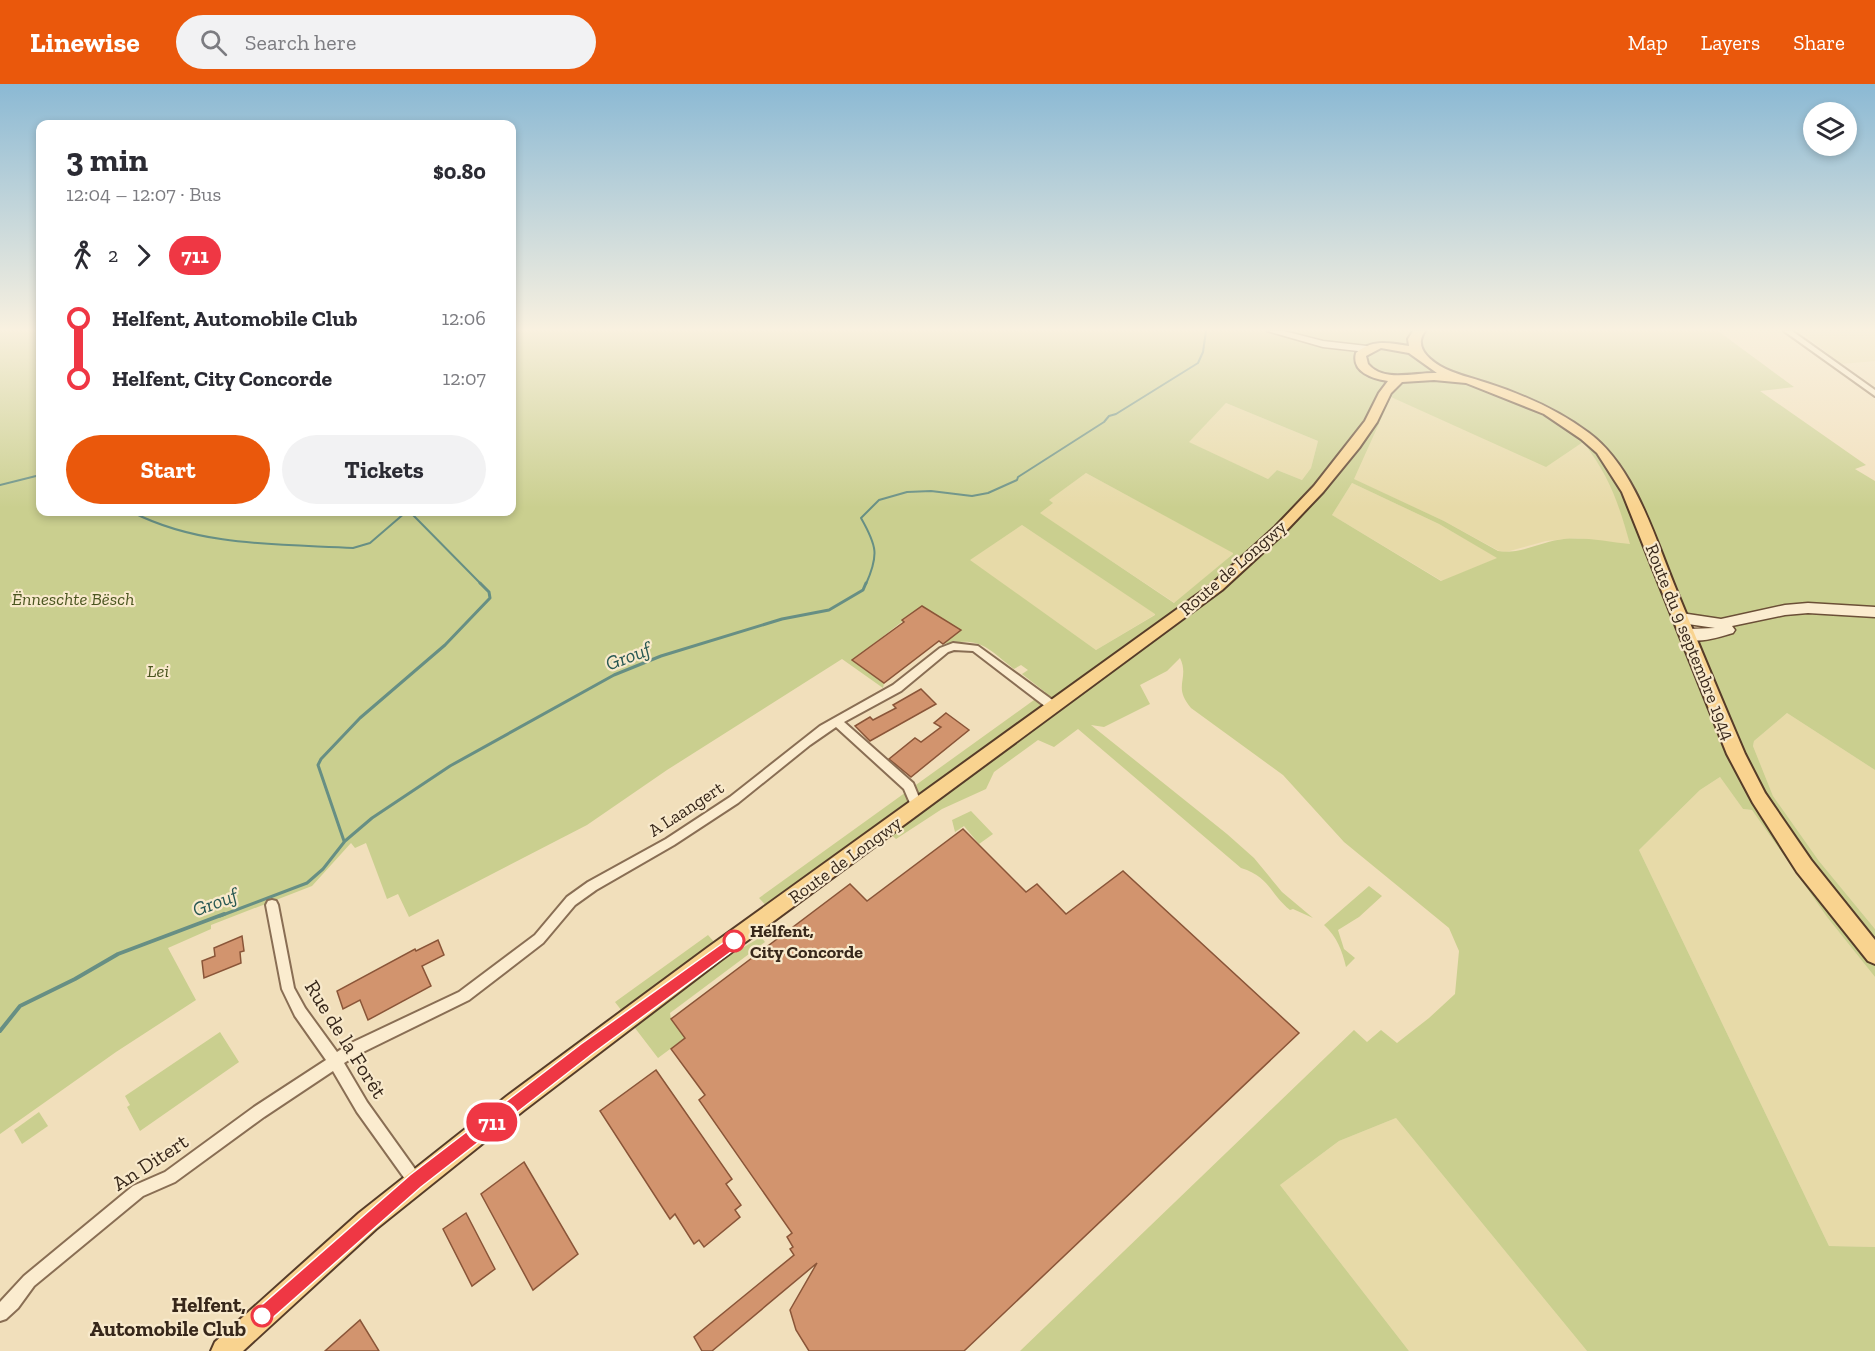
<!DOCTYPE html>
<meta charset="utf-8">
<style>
:root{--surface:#fff;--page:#f2f2f3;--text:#2b2b33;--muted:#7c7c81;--accent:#ea580c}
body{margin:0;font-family:"Zilla Slab",serif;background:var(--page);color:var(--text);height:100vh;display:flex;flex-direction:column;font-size:22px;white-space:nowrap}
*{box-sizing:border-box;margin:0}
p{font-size:20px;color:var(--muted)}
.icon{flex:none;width:33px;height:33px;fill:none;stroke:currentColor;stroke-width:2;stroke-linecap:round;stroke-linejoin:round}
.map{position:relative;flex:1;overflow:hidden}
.side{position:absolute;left:36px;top:36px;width:480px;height:396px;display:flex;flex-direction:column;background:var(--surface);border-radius:12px;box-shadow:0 3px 9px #0003}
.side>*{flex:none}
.badge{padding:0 12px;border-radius:20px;font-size:21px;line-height:39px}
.buttons{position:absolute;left:1803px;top:18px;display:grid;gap:12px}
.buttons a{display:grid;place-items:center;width:54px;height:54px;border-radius:50%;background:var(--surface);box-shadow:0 3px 9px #0003;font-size:30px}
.map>.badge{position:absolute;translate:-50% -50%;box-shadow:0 0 0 3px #fff}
.legs{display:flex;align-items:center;gap:9px;height:66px;padding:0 30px;font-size:20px}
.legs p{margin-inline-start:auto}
.head{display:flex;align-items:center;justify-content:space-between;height:102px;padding:0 30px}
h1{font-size:33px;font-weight:700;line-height:45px}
.cta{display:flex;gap:12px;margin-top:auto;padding:12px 30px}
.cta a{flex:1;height:69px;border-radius:36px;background:var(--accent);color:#fff;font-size:24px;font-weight:700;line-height:69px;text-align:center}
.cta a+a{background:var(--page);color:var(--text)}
ul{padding:0 30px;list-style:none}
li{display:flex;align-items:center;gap:21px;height:60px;font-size:22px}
li i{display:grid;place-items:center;width:9px;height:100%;margin:0 8px;background:currentColor}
li i::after{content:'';width:15px;height:15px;margin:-8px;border:4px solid;border-radius:50%;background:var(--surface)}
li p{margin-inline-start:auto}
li:first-child i{background:linear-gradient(#0000 50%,currentColor 0)}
li:last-child i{background:linear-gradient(currentColor 50%,#0000 0)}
header{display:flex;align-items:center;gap:36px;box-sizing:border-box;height:84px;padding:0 30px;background:var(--accent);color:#fff}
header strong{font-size:28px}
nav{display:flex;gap:33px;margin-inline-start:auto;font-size:21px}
.search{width:420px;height:54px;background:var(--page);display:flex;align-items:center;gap:15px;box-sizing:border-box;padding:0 21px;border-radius:33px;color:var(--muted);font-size:22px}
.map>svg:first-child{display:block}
.farmland{fill:#e7daa8}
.green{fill:#cacf8f;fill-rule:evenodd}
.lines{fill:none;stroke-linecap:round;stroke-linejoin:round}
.stream-far2{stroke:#678f84;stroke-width:2}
.stream-far1{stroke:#678f84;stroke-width:3}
.stream{stroke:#678f84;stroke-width:4}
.building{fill:#d2946e;stroke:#8a5538;stroke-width:1.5}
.street-casing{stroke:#896e54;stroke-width:4}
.secondary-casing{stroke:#6b4f37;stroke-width:3}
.primary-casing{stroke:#563c29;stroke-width:4}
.street{fill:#fbeccf;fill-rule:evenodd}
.secondary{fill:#fbeccf;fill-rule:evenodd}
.primary{fill:#f9d38f;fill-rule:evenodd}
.line-1{fill:#ef3744;stroke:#fff;stroke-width:1.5}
.stop-1-dot{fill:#fff;stroke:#ef3744;stroke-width:3}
.labels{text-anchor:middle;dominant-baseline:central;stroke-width:4.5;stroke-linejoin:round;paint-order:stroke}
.street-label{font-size:18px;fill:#37271a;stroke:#f8e9cb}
.park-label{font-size:18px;font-style:italic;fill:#4a551f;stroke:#f8e9cb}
.stop-label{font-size:18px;font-weight:bold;fill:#37271a;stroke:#f8e9cb;text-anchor:start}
.water-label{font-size:20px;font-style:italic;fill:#285853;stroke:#f8e9cb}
.near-street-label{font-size:21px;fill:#37271a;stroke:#f8e9cb}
.near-stop-label{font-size:21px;font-weight:bold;fill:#37271a;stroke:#f8e9cb;text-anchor:end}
</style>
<header>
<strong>Linewise</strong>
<div class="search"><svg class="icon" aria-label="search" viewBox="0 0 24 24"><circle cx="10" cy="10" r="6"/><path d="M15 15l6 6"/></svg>Search here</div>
<nav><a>Map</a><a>Layers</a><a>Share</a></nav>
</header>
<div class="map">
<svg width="1875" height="1267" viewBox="0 0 1875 1267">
<rect width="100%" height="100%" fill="#f1dfbb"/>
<g class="farmland">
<polygon points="1800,247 1875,247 1875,277 1841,280"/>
<polygon points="1391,312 1582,358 1600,380 1614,407 1631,461 1576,454 1546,457 1506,468 1499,467 1444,437 1353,395"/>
<polygon points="1226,319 1318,357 1311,384 1302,396 1277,386 1268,395 1188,358"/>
<polygon points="1086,389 1234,469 1175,519 1039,429 1052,419 1048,416"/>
<polygon points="1352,399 1439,440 1498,474 1442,497 1332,431"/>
<polygon points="1022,441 1156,530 1096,566 969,476"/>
<polygon points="1787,629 1875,686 1875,845 1819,777 1773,712 1753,662 1754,657"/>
<polygon points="1720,693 1743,725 1752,726 1827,833 1875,893 1875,1163 1829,1162 1639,766 1700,706"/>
<polygon points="1396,1034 1587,1267 1409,1267 1280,1101 1339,1057"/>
</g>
<g class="green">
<path d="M0,247h40v181h472v-181h1206l76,56 -34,4 106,74 -11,4 20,12v289l-88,-57 -33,28 -1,5 20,50 46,65 56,68v48l-48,-60 -75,-107 -9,-1 -23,-32 -20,13 -61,60 190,396 46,1v104h-288l-191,-233 -57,23 -59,44 129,166h-389l334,-321 13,12 14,-12 16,13 32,-25 26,-24 4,-43 -10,-23 -105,-86 -61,-67 -92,-67c-19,-22 -1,-29 -11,-50l-13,13 -27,14 10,19 -46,23 -13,-2 136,109 27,24 28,34 31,26 -20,-9 -3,1c-20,-16 -20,-33 -49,-42l-163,-139 -24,18 -16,-7 -44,32 -8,17 -44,20 -46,30 -10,-9 -113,83 -14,-15 286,-206 -23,-18 6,-4 -7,-5 -7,4c-29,-23 -33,-32 -71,-25l17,-14 -38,-24 -69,54 31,23 -1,5 -41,-29 -175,111 -80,55 -178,92 -11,-23 -11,5 -21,-56 -11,5 -4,-5 -39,43 -101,39v4l-43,19 28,52 -80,52 -116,82zM1391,313l155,70 37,-25c27,35 35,60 47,102 -22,-2 -43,-7 -66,-5 -21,2 -45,16 -66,12l-54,-30 -90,-42zM1226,319l92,38 -7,27 -9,12 -25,-10 -9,9 -79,-37zM1086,389l147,80v1l-59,49 -134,-90 13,-10 -4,-3zM1352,399l87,41 58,34 -56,23 -109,-66zM1022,441l133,89v1l-59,35 -126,-90zM1756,533l-32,14 -36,3 -6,-16 39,6z"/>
<polygon points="971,727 993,750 979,760 964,742 955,748 952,736"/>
<path d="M1369,802l13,10 -23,21 -21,13 6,19 11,9 -9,9c-4,-17 -9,-30 -22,-42z"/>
<polygon points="708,851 727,873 761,853 765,858 670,929 671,935 685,954 658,974 615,918"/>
<polygon points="220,948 239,978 140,1047 127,1023 130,1021 125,1012"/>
<polygon points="39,1028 48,1042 22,1060 14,1046"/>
</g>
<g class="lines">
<g class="stream-far2">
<polyline points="0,401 40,391"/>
<path d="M132,428c68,35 147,32 221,36l17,-5 36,-31"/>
<polyline points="410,428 481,500"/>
<path d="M866,500c13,-29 11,-38 -5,-66l18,-18 28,-8 24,-1 41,5 16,-3 29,-13 1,-3 86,-55 5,-6 7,-2 82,-51 5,-11 3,-21"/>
</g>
<g class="stream-far1">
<polyline points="344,757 318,681 321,675 360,634 445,561 490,514 489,508 480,499"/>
<polyline points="220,832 307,799 323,785 345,757 372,734 450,682 614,591 661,572 782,535 829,526 863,506 866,499"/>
</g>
<polyline class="stream" points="0,947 20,922 75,895 118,870 224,830"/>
</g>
<g class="building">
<polygon points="922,522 961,546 943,560 939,557 884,599 852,576 904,538 902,536"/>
<polygon points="921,605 936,620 870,657 855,642 870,633 873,636 896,624 893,621"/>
<polygon points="946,629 969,646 911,693 889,675 915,654 921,658 941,643 934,639"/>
<polygon points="963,745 1026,808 1037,800 1066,830 1123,787 1299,949 964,1267 809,1267 796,1246 790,1226 817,1179 712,1267 702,1267 694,1253 794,1171 790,1165 793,1163 787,1153 792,1149 699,1016 705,1011 671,965 685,954 671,935 850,800 867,817"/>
<polygon points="242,852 244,867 240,868 241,879 204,894 202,877 215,872 214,864"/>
<polygon points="438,856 444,871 422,882 431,902 368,936 360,916 343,925 337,907 415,865 416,867"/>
<polygon points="656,986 732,1095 726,1100 741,1121 735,1126 740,1133 704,1163 699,1156 694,1160 675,1130 670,1135 600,1027"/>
<polygon points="524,1078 578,1170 533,1206 481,1110"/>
<polygon points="466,1129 495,1185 472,1202 443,1145"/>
<polygon points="360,1236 379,1267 325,1267"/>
</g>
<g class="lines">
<defs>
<g id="street">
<polygon points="1784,247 1792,247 1875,306 1875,312"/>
<polygon points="953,559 978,562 1058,620 1059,623 1058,626 1050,626 973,567 954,566 948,568 901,607 844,638 913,699 923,723 921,726 917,728 913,726 904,705 836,643 810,661 738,719 674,761 596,806 575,821 543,859 469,916 359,970 344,979 367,1018 420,1092 422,1097 420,1102 415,1104 410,1102 357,1028 333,987 264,1033 175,1098 143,1112 34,1202 18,1224 6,1235 0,1237 0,1218 24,1192 133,1102 165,1088 254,1023 326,976 295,932 282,905 266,821 268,817 272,816 276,817 278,821 294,904 305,924 337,968 349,960 459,908 535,851 567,813 588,798 666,755 730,713 820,642 893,601 940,564"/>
</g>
<g id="secondary">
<polygon points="1267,247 1284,247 1323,257 1367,262 1372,265 1367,268 1323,263"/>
<path d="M1808,519l67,4v10l-67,-4 -23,2 -53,11 3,4 -2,3c-14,4 -42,14 -52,1l7,-5 27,-1 -34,-5 -7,-5 7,-5 40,6 64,-14z"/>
</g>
<path id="primary" d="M1413,247h12c-11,15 2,27 15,35 13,8 33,12 47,17 37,12 71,27 102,50 47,35 67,109 89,161 22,53 44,107 67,160l20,39 46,67 64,80v24l-7,-3 -71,-89 -44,-69 -26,-49 -105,-262 -25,-39 -16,-14 -37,-25 -78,-31 -32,-3 -32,2 -11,11 -14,29 -18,26 -36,44 -39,41 -62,57 -501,370 -198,151 -147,118 -133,122h-32l4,-9 144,-129 148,-117 200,-148 505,-364 63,-57 39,-41 51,-65 14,-28 9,-12c-15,-2 -37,-9 -32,-28 16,-14 33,-10 53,-7l-1,-7zM1381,264l28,5 28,20c-22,-1 -53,10 -69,-9l-2,-8z"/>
</defs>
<use href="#street" class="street-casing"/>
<use href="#secondary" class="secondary-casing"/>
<use href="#primary" class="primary-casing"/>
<use href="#street" class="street"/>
<use href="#secondary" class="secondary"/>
<use href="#primary" class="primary"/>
</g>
<linearGradient id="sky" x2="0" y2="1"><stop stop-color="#8bb9d4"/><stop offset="0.58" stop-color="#f9f1e0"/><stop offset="1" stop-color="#f9f1e0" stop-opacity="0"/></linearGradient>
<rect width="1875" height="424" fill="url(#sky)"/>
<polygon class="line-1" points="734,851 739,853 741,857 739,862 592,970 421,1103 268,1238 262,1241 256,1238 253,1232 256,1226 410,1091 581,960"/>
<g class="stop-1-dot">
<circle cx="734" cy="857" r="10"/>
<circle cx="262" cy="1232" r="10"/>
</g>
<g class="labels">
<g class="street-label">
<text transform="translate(1233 484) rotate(-41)">Route de Longwy</text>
<text transform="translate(1690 558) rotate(68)">Route du 9 septembre 1944</text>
<text transform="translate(686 725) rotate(-33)">A Laangert</text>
<text transform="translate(845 776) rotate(-36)">Route de Longwy</text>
</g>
<g class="park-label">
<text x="73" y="515">Ënneschte Bësch</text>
<text x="158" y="587">Lei</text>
</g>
<g class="stop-label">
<text x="750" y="847">Helfent,<tspan x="750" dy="21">City Concorde</tspan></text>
</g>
<g class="water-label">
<text transform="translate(628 572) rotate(-21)">Grouf</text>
<text transform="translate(215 818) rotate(-21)">Grouf</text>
</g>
<g class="near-street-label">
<text transform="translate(346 955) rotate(58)">Rue de la Forêt</text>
<text transform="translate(150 1078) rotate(-33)">An Ditert</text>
</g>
<g class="near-stop-label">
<text x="246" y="1220">Helfent,<tspan x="246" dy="24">Automobile Club</tspan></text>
</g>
</g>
</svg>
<div class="buttons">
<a><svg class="icon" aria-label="layers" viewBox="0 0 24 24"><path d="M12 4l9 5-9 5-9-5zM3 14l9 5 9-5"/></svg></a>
</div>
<b class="badge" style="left:492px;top:1038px;background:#ef3744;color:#fff">711</b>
<section class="side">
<div class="head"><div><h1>3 min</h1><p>12:04 – 12:07 · Bus</p></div><b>$0.80</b></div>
<div class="legs"><svg class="icon" aria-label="walk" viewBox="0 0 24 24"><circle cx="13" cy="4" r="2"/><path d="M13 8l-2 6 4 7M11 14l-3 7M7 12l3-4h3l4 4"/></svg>2<svg class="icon" aria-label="forward" viewBox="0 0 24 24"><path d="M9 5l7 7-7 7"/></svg><b class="badge" style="background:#ef3744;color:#fff">711</b></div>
<ul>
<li><i style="color:#ef3744"></i><b>Helfent, Automobile Club</b><p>12:06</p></li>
<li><i style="color:#ef3744"></i><b>Helfent, City Concorde</b><p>12:07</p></li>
</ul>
<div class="cta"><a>Start</a><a>Tickets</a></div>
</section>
</div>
